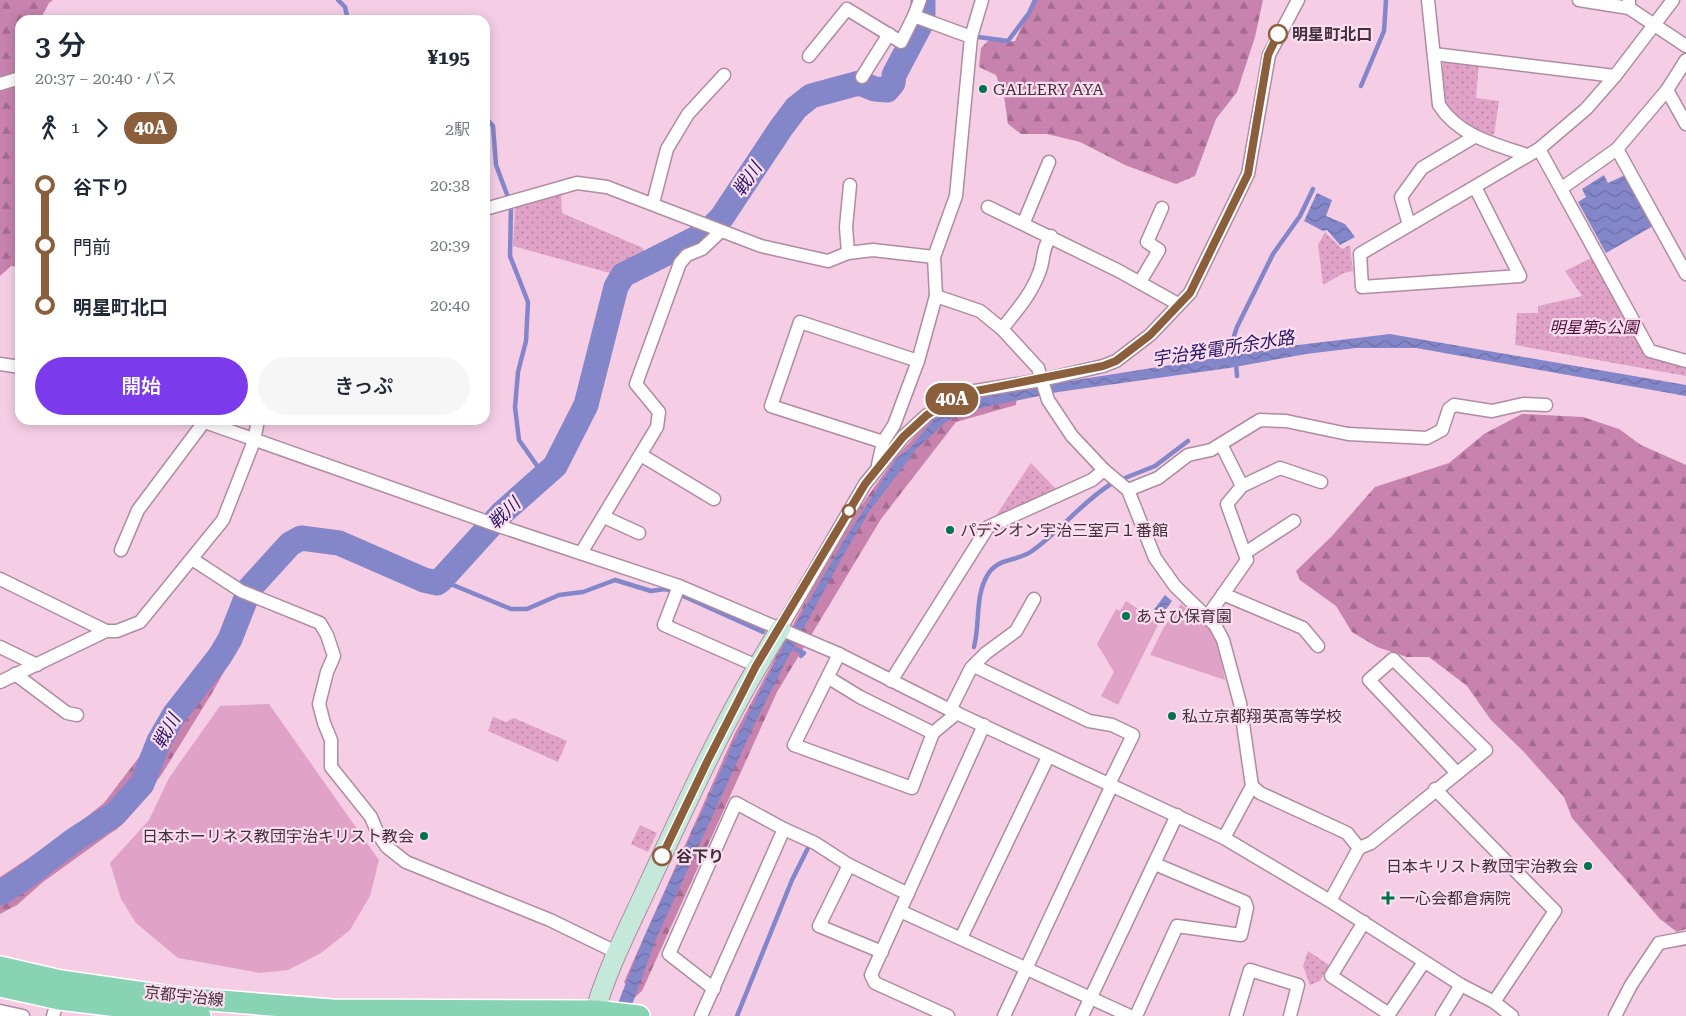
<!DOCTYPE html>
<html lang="ja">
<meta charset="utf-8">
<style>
:root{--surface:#fff;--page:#f6f6f7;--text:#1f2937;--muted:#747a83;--accent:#7c3aed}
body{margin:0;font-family:"Roboto Serif","Noto Sans JP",serif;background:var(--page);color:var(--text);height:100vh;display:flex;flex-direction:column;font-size:19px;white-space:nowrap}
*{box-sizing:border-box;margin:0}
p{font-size:16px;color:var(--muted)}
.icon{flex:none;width:28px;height:28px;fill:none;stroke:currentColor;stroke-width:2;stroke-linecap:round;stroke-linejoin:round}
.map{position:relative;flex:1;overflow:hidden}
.side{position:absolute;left:15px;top:15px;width:475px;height:410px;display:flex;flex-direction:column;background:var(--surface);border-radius:15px;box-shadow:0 2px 12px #0003}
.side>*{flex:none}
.badge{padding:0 10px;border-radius:16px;font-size:18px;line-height:32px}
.map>.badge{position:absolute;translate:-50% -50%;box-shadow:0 0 0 2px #fff}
.legs{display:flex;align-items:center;gap:8px;height:55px;padding:0 20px;font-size:16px}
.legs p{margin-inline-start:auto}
.overview{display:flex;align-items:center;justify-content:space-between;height:85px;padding:0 20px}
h1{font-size:28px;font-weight:600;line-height:38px}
.primary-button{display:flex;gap:10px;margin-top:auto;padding:10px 20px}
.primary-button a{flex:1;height:58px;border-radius:30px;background:var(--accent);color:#fff;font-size:20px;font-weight:600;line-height:58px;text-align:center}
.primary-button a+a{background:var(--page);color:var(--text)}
ul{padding:0 20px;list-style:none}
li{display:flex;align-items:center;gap:18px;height:60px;font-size:19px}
li i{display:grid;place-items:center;width:8px;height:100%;margin:0 6px;background:currentColor}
li i::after{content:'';width:12px;height:12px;margin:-6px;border:4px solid;border-radius:50%;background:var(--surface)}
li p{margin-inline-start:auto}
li:first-child i{background:linear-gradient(#0000 50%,currentColor 0)}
li:last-child i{background:linear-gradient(currentColor 50%,#0000 0)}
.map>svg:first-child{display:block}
.grass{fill:url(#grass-dots)}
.forest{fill:url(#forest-firs)}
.garden{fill:#e1a2c8}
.water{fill:url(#water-waves)}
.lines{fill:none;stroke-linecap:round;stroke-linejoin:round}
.stream{stroke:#8486ca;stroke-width:4.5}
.river{stroke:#8486ca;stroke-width:25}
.street-casing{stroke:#af8ca1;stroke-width:15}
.secondary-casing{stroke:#af8ca1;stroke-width:21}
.primary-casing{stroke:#fff;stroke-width:24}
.street{stroke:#fff;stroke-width:12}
.secondary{stroke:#c4e9da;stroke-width:19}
.primary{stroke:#89d3b5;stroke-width:21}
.line-1-casing{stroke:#fff;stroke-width:11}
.line-1{stroke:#8b5e3c;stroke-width:8}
.stop-1-dot{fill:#fff;stroke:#8b5e3c;stroke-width:2.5}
.poi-dot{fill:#00734d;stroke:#fddef0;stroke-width:2}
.labels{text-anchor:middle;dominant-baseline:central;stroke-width:4.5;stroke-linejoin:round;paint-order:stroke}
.stop-label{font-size:16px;font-weight:bold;fill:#3f3039;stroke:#fddef0;text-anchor:start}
.poi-label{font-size:16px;fill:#3f3039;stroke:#fddef0;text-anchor:start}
.park-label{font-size:16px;font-style:italic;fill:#4b0d39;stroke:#fddef0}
.street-label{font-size:16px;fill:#3f3039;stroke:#fddef0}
.water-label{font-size:18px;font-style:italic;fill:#241667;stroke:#fddef0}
</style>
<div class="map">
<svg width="1686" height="1016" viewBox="0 0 1686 1016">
<defs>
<pattern id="grass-dots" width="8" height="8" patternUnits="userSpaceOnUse" patternTransform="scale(1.25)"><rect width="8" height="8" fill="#e1a2c8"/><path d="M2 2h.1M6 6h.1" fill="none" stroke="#b884a3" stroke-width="1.8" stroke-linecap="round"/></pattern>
<pattern id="forest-firs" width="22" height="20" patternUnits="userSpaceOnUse" patternTransform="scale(1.25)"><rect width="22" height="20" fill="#c782ae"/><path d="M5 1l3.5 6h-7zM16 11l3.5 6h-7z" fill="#a36b8f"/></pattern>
<pattern id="water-waves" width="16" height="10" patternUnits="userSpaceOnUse" patternTransform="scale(1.25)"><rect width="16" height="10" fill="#8486ca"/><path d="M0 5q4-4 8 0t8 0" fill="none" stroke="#6d6ea5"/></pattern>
</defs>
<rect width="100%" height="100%" fill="#f5cee5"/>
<g class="grass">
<path d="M1443,60l36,2 -3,36 23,3 -5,34c-51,-13 -54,-25 -51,-75z"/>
<polygon points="561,191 562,213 643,248 645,258 617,275 513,246 515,204"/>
<polygon points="1325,232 1342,249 1350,245 1353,271 1344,273 1323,285 1318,245"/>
<polygon points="1593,257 1646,354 1686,364 1686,376 1515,345 1517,313 1538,313 1538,306 1582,296 1565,271"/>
<polygon points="1031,463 1056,489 995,517"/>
<polygon points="493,717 506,722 514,718 567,741 558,762 488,731"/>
<polygon points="640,825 657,833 648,852 631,844"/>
<polygon points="1308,951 1329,965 1320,981 1310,985 1303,966"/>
</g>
<g class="forest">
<polygon points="0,0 53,0 49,3 40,20 20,20 20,267 11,266 0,276"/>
<polygon points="1034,0 1263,0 1255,37 1237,92 1216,119 1195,176 1176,184 1125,165 1080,142 1047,134 1021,134 1008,124 1004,96 996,75 979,67 981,48 990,39 1006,42 1015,41"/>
<polygon points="1017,390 1016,405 956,422 881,519 777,692 642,991 635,997 624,982 735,733 813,587 858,510 895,458 931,419 959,405"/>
<polygon points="1522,414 1583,417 1619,429 1641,445 1686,465 1686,929 1677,932 1660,919 1572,818 1564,797 1523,751 1491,720 1467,686 1429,657 1407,657 1377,647 1352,632 1336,606 1300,580 1296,571 1332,536 1375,487 1449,463 1484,434"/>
<polygon points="224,644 228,665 212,693 162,774 122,825 43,882 17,905 0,914 0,877 61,837 104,803 143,752 187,681 211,649"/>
</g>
<g class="garden">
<polygon points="1126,601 1159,623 1118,705 1101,696 1114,672 1097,644 1116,609 1120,611"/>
<polygon points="1181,604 1213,632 1218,643 1225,680 1150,655 1164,627"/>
<polygon points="269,704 379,860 370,896 350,930 321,953 288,970 260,973 178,958 136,923 121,899 110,863 149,820 169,778 220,706"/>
</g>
<g class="water">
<polygon points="1604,175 1608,183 1625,175 1653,226 1606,253 1578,202 1586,197 1582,189"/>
<polygon points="1317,193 1332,200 1326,216 1345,224 1355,237 1340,245 1327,230 1323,231 1304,221"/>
<polygon points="1390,334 1686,385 1686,396 1416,348 1356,348 1306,354 1229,368 1058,392 976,409 959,414 947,421 902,462 886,483 844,554 786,661 755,723 656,939 628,1016 613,1016 644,937 734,742 787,639 842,544 896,459 911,447 934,419 950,407 975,396 1298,345"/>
<polygon points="1165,595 1172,601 1160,618 1152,612"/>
</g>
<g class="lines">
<g class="stream">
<polyline points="338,0 345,7 348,20"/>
<polyline points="978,37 1008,41 1029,13 1035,0"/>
<polyline points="1361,86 1384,31 1386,0"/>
<polyline points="485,117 493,126 496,165 511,205 510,256 528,302 526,341 518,372 515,407 519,440 545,477"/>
<polyline points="1230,362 1229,349 1234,347"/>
<polyline points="1237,376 1234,336 1237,327 1273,254 1300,216 1313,189"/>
<polyline points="1125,478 1155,466 1188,441"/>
<polyline points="873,503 911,453"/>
<polyline points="441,580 511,609 527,609 559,595 583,592 615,580 651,591 665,589 672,591 763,632"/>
<polyline points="784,644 804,653 801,656"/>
<path d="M974,647c6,-22 1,-51 13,-71 10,-19 30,-14 45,-25 28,-20 50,-49 79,-67"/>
<polyline points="737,1016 792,880 809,846"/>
</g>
<polyline class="river" points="0,893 21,880 74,840 116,813 142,784 159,741 174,715 220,656 230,639 250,588 290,544 301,538 339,543 424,580 437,583 441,580 502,513 555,466 586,405 616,287 623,275 705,234 722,217 781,128 796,108 811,96 859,83 875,89 887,90 893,83 894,75 923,20 923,0"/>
<defs>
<g id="street">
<path d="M1428,0l11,105c20,31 55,39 88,50"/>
<polyline points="1579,0 1629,8"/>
<polyline points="1629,0 1629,8 1686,46"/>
<polyline points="914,16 920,0"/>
<polyline points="1434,54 1615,76"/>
<polyline points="809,56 847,9 901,42 914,16 971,37"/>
<polyline points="862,77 889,34"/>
<polyline points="0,84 20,78"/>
<polyline points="1667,90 1686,124"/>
<polyline points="1539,149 1650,351 1686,361"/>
<polyline points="1617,149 1686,274"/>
<polyline points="1475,187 1520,276 1362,287 1360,254 1539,149 1586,109 1615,76 1673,0"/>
<polyline points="1562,188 1617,149 1667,90 1686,60"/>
<polyline points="653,203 667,149 688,114 724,75"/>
<polyline points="988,207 1119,271 1178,304"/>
<polyline points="485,209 577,183 607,187 761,246 828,261 848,253 873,250 934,257"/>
<polyline points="1024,222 1049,162"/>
<polyline points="1409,225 1401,197 1422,168 1474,137"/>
<polyline points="848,253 846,227 850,185"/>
<polyline points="1140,282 1159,250 1147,242 1162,208"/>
<polyline points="936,296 980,311 1002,329 1038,368 1048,400 1072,436 1104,470 1128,490 1155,558 1175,586 1215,625 1223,640 1240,703 1252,786 1260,793 1347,833 1359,848 1330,901"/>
<path d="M1002,329c14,-18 29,-34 37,-56 6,-14 2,-23 12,-37"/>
<polyline points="0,364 20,367"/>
<polyline points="199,420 499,526 679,586 839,654 950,710 1224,838 1330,901 1461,985 1494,1002 1512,1016"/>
<polyline points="883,442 771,406 800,322 918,361"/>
<polyline points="1221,444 1242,486"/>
<polyline points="641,455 714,499"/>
<polyline points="878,465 883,442 894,425 918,361 936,296 934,257 956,196 971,37 982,0"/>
<polyline points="1128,490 1158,478 1188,455 1211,450 1260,420 1286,421 1348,434 1427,438 1442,430 1449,409 1454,405 1492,411 1523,404 1546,405"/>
<polyline points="604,517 639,533"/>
<polyline points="121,550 138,510 204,422"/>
<polyline points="581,553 657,427 659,412 636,384 680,263 687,255 702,249 720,232"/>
<polyline points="1245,553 1294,521"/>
<polyline points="192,559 241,591 320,623 327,635 334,656 327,672 319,704 324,723 331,740 331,767 371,817 378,834 387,847 406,862 550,920 618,953"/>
<polyline points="0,579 106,631"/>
<polyline points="679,586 664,625 757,666"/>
<polyline points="1223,594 1303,628 1318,646"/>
<polyline points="1207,617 1247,560 1227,504 1242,486 1280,468 1321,482"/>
<polyline points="781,628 865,484 903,437 927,415 956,397 975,391 1042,380 1103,366 1116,361 1150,335 1190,293 1248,174 1269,55 1298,0"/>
<polyline points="0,647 37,665"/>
<polyline points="839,654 794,745 912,788 933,733 957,713"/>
<polyline points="974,666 1089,721 1112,725 1133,735 1109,784"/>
<polyline points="15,674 67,713 77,715"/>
<polyline points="829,678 860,697 933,733"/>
<polyline points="891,681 988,527 1092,480 1104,470"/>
<polyline points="0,682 106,631 117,631 140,622 223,520 254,441 258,420"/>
<polyline points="950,710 971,668 986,653 1016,631 1034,599"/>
<polyline points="1435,789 1555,911 1494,1002"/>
<polyline points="1224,838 1252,786"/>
<polyline points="1359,848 1371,843 1486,750 1393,659 1369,680 1457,773"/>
<polyline points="849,865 819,926 882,952"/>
<polyline points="900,911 1130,1016"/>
<polyline points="1364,922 1331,976 1389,1014 1424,962"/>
<polyline points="961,938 1048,757"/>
<polyline points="714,989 669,954 736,803 784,829 815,843 849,865 908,894"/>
<polyline points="0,1011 23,1016"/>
<polyline points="53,1016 60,993"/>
<polyline points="701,1016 784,829"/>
<polyline points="948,1016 875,983 871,975 984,725"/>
<polyline points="1004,1016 1112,785"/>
<polyline points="1082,1016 1177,815"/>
<polyline points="1136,1016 1177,926 1241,935 1247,908 1245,902 1155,864"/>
<polyline points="1236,1016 1250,970 1298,985 1290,1016"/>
<polyline points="1442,1016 1461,985"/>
<polyline points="1615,1016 1631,985 1659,943 1686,938"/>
</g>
<path id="secondary" d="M594,1016c11,-44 38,-95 57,-137 40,-86 79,-171 130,-251"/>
<g id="primary">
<polyline points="0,967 61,981 172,997 332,1010 595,1011 639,1016"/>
<polyline points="0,986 59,999 200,1016"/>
</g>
</defs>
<use href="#street" class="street-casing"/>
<use href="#secondary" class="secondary-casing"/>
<use href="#primary" class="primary-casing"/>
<use href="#street" class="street"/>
<use href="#secondary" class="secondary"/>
<use href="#primary" class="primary"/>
</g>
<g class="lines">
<defs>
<polyline id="line-1" points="662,856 707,762 756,666 865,484 903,437 927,415 956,397 976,391 1103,366 1116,361 1150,335 1190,293 1248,174 1268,55 1278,34"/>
</defs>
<use href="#line-1" class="line-1-casing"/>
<use href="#line-1" class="line-1"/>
</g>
<g class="stop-1-dot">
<circle cx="1278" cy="34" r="9"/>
<circle cx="849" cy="511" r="6"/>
<circle cx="662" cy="856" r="9"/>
</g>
<g class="poi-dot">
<circle cx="983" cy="89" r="5"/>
<circle cx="950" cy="530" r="5"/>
<circle cx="1126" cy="616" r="5"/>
<circle cx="1172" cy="716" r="5"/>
<circle cx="424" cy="836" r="5"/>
<circle cx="1588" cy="866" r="5"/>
<path d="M1385.5 890.5h5v5h5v5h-5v5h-5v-5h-5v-5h5z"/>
</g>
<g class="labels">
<g class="stop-label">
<text x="1292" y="34">明星町北口</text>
<text x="676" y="856">谷下り</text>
</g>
<g class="poi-label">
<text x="993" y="89">GALLERY AYA</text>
<text x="960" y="530">パデシオン宇治三室戸１番館</text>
<text x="1136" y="616">あさひ保育園</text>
<text x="1182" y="716">私立京都翔英高等学校</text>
<text x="414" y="836" text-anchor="end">日本ホーリネス教団宇治キリスト教会</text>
<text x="1578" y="866" text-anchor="end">日本キリスト教団宇治教会</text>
<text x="1399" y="898">一心会都倉病院</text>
</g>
<g class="park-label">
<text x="1594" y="327">明星第5公園</text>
</g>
<g class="street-label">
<text transform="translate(184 996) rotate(6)">京都宇治線</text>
</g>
<g class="water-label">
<text transform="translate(747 179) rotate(-56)">戦川</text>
<text transform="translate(1223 348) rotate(-9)">宇治発電所余水路</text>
<text transform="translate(504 513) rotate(-44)">戦川</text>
<text transform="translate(166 731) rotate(-61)">戦川</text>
</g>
</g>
</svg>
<b class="badge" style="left:952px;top:399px;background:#8b5e3c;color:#fff">40A</b>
<section class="side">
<div class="overview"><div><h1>3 分</h1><p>20:37 – 20:40 · バス</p></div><b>¥195</b></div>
<div class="legs"><svg class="icon" aria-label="walk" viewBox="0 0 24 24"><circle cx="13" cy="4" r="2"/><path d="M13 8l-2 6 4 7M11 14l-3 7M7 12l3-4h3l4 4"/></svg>1<svg class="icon" aria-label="forward" viewBox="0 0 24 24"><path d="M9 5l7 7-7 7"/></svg><b class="badge" style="background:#8b5e3c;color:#fff">40A</b><p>2駅</p></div>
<ul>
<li><i style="color:#8b5e3c"></i><b>谷下り</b><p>20:38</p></li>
<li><i style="color:#8b5e3c"></i><span>門前</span><p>20:39</p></li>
<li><i style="color:#8b5e3c"></i><b>明星町北口</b><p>20:40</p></li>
</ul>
<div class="primary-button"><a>開始</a><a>きっぷ</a></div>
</section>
</div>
